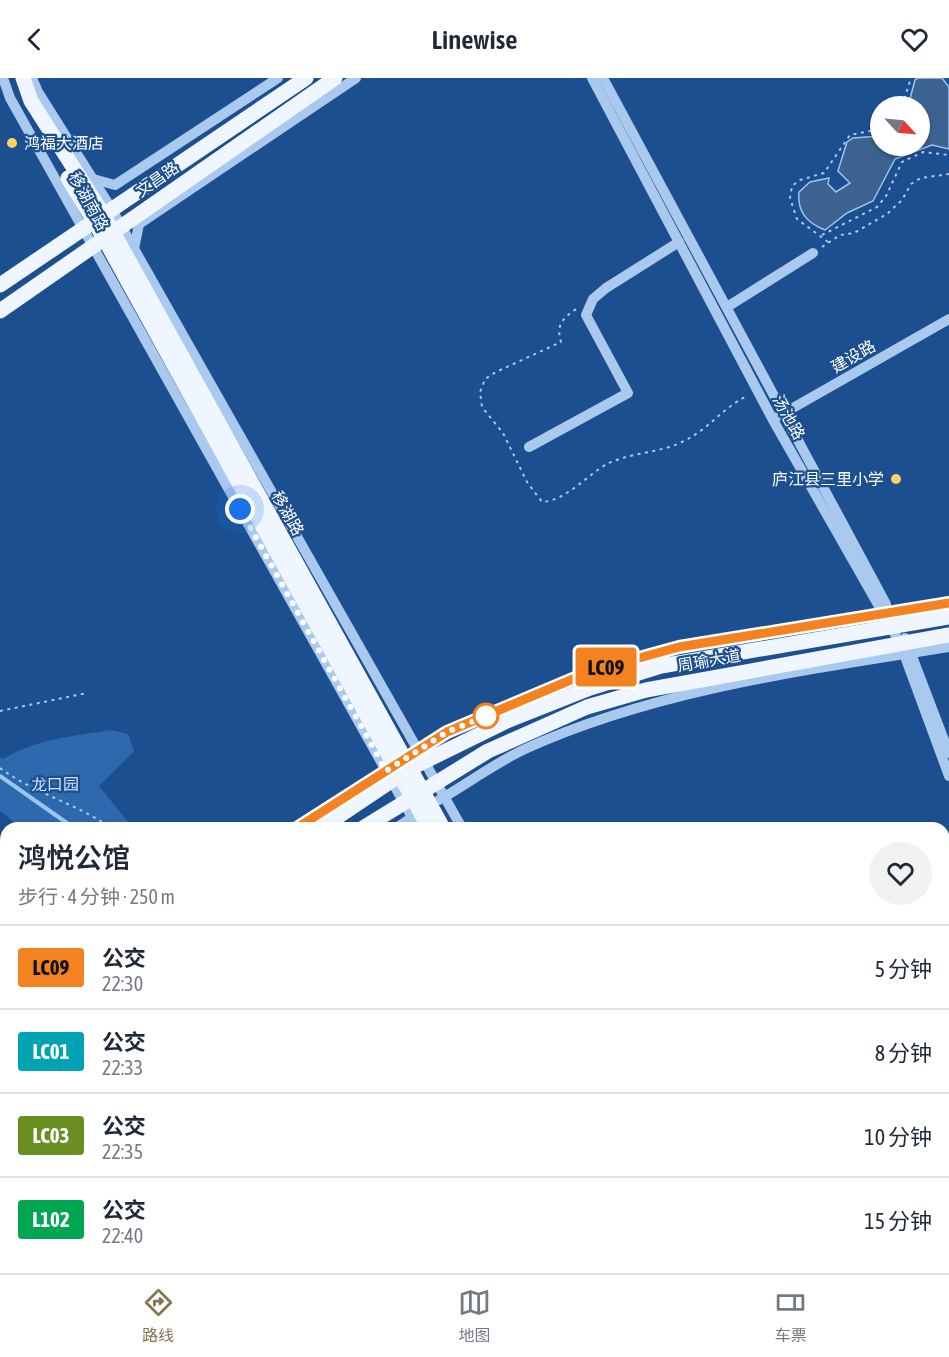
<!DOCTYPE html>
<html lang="zh">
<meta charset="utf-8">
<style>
:root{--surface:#fff;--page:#f2f2f3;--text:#1f2937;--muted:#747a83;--line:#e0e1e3;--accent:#84754c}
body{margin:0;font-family:"Asap Condensed","Noto Sans SC",sans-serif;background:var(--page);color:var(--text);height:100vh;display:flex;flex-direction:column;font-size:22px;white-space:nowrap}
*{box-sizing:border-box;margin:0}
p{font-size:20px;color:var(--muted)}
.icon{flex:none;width:33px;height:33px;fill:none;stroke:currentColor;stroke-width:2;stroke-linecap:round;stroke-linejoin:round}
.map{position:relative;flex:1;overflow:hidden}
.sheet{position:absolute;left:0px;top:744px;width:950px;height:452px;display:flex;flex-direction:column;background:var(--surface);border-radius:18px 18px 0 0;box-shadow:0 2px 4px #0004}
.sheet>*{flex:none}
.badge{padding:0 12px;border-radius:4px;font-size:21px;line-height:39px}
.needle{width:39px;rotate:116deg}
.fabs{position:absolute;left:870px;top:18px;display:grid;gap:12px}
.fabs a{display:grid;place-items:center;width:60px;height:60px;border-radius:50%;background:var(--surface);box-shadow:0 2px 4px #0004;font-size:30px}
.you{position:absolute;width:30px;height:30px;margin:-15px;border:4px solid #fff;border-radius:50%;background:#1a73e8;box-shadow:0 0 0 9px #1a73e833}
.map>.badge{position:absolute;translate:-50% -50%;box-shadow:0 0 0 3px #fff}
.round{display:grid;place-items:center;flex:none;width:63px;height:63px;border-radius:32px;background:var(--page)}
.head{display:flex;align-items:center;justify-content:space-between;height:102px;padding:0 18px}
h1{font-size:28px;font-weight:600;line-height:45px}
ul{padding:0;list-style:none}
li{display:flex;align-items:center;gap:18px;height:84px;padding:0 18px;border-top:2px solid var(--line)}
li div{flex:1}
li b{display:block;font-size:22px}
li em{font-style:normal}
li .badge{min-width:66px;font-weight:700;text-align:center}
header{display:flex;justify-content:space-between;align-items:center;height:78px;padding:0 18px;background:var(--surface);font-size:27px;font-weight:600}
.menu{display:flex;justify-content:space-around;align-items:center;height:84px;border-top:2px solid var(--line);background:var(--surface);font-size:16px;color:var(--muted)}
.menu a{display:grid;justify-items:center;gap:3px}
.menu .on{color:var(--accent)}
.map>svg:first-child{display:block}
.green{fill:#2e69ad}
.water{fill:#3c6290;stroke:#9cc4f0;stroke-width:1.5}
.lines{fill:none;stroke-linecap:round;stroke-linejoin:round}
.stream{stroke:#9cc4f0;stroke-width:4}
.path{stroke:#a9c9ee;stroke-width:2;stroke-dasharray:3 4.5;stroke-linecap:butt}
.minor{stroke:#a9c9ee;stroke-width:10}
.major{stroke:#f0f6ff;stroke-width:15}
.line-casing{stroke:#fff;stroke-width:14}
.line{stroke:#f58220;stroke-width:9}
.walk{stroke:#fff;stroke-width:6;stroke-dasharray:0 10.8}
.poi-dot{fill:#ffd166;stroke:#1b4f8f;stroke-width:2}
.stop-dot{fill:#fff;stroke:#f58220;stroke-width:3}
.labels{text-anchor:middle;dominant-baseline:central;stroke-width:4.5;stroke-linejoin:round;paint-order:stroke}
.poi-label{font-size:16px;fill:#fff;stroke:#1b4f8f;text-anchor:start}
.street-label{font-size:16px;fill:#fff;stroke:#1b4f8f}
.park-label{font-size:16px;fill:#cfe3fa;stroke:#1b4f8f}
</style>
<header><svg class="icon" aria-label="back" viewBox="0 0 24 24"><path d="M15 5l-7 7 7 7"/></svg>Linewise<svg class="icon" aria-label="heart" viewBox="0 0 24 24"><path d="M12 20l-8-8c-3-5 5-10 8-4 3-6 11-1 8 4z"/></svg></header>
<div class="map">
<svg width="949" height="1195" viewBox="0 0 949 1195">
<rect width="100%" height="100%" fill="#1b4f8f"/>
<g class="green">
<path d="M111,652l17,4 6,17 -35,35 34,42h-111l-22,-17v-54l3,2c33,-20 71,-23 108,-29z"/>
<polygon points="949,795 949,1149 944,1154 944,798"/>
<polygon points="780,1190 900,1190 894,1195 784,1195"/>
</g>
<path class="water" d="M918,0h24l7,9v62l-17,-4 -37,14 -22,42 -26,12 -22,17c-18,-7 -28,-18 -26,-38l11,-10 19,-4 -1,6 8,8 14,-9 -12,-12 9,-29 6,-4 27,-2v10h40v-40h-12l7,-26z"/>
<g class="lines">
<g class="stream">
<polyline points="0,698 74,750"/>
<polyline points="944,916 949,918"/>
</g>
<g class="path">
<polyline points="902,28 911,0"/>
<polyline points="899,68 908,81"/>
<polyline points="822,157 877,129 886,118 902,84 923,74 949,77"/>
<polyline points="828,164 797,141 790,120 792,108 800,102 824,95 850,57 880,51"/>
<polyline points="822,169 840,157 854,155 887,136 902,122 911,106 921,100 949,96"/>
<path d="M576,231c-14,10 -20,16 -15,33l-65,30 -11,7 -5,13 2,15 21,26 24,49 15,20c24,-1 47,-29 67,-39 24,-11 52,-10 75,-22 25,-12 37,-32 63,-45"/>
<polyline points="0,633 87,615"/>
<path d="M0,690c35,26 78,36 111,60"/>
<polyline points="944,807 949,804"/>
<polyline points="944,941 949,936"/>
<polyline points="944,948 944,958"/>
<polyline points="944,1067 949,1061"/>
<polyline points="793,1195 793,1190"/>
</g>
<g class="minor">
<polyline points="3,0 10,20 418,750"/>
<polyline points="32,0 38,14 111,130 462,750"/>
<polyline points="592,0 773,342 900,565 949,698"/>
<polyline points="603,0 886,526"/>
<polyline points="93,101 115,107 278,0"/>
<polyline points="134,171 139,146 356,0"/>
<polyline points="727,229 813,175"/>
<polyline points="777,339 949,241"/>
<polyline points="529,369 628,315 586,237 593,221 606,210 679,164"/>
<polyline points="905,560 949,675"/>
<polyline points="414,676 447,654 592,593 679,569 949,525"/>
<path d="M439,722c28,-16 56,-37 86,-51 132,-60 282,-79 424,-102"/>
<polyline points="297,750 390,690"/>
<polyline points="396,750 416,737"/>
<polyline points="0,940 6,936"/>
<polyline points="0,1001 6,997"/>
<polyline points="944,1165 949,1161"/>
<polyline points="666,1190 669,1195"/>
<polyline points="711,1190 714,1195"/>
<polyline points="907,1195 914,1190"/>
</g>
<g class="major">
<polyline points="23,0 31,23 103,136 443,750"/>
<polyline points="68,100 105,162 429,750"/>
<polyline points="0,207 306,0"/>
<polyline points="0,233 335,0"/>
<polyline points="321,750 409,691 509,642 590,610 661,588 949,539"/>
<polyline points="363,750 488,673 587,629 646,612 949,557"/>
<polyline points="0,961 6,957"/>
<polyline points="0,982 6,978"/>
<polyline points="678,1190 681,1195"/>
<polyline points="697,1190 700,1195"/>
<polyline points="939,1195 949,1187"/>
</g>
</g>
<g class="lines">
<defs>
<polyline id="line" points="297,750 447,654 592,593 679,569 949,525"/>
</defs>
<use href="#line" class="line-casing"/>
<use href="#line" class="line"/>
<polyline class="walk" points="240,431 386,693 447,654 489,637 486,638"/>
</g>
<g class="poi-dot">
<circle cx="12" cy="65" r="6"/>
<circle cx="896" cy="401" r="6"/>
</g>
<circle class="stop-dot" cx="486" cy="638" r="12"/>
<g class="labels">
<g class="poi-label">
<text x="24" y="65">鸿福大酒店</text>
<text x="884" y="401" text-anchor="end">庐江县三里小学</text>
</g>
<g class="street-label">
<text transform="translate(157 101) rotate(-35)">文昌路</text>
<text transform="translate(89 123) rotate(61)">移湖南路</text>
<text transform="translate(853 278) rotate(-30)">建设路</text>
<text transform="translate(789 339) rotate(61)">汤池路</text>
<text transform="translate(288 435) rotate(61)">移湖路</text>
<text transform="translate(709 582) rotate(-10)">周瑜大道</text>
</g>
<g class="park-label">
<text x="55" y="706">龙口园</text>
</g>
</g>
</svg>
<div class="fabs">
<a><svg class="needle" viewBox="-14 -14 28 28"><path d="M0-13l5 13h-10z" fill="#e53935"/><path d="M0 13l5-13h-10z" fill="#747a83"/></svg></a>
</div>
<div class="you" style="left:240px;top:431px"></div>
<b class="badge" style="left:606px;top:589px;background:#f58220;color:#111">LC09</b>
<section class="sheet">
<div class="head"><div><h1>鸿悦公馆</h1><p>步行 · 4 分钟 · 250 m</p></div><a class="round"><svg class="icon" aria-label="heart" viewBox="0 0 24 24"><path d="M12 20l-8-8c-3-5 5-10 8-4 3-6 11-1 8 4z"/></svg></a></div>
<ul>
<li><span class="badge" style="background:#f58220;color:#111">LC09</span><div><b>公交</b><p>22:30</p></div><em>5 分钟</em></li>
<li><span class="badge" style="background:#00a3b4;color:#fff">LC01</span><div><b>公交</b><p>22:33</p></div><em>8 分钟</em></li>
<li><span class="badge" style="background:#6b8e23;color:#fff">LC03</span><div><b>公交</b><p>22:35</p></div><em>10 分钟</em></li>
<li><span class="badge" style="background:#00a651;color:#fff">L102</span><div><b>公交</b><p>22:40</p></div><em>15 分钟</em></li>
</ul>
</section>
</div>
<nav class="menu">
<a class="on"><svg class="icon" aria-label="directions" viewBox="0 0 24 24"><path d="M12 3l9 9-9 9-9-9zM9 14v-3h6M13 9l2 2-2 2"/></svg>路线</a>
<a><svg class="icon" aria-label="map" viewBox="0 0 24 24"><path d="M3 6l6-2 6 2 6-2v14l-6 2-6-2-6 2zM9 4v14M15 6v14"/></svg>地图</a>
<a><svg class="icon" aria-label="tickets" viewBox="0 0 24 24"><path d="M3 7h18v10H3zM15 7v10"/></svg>车票</a>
</nav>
